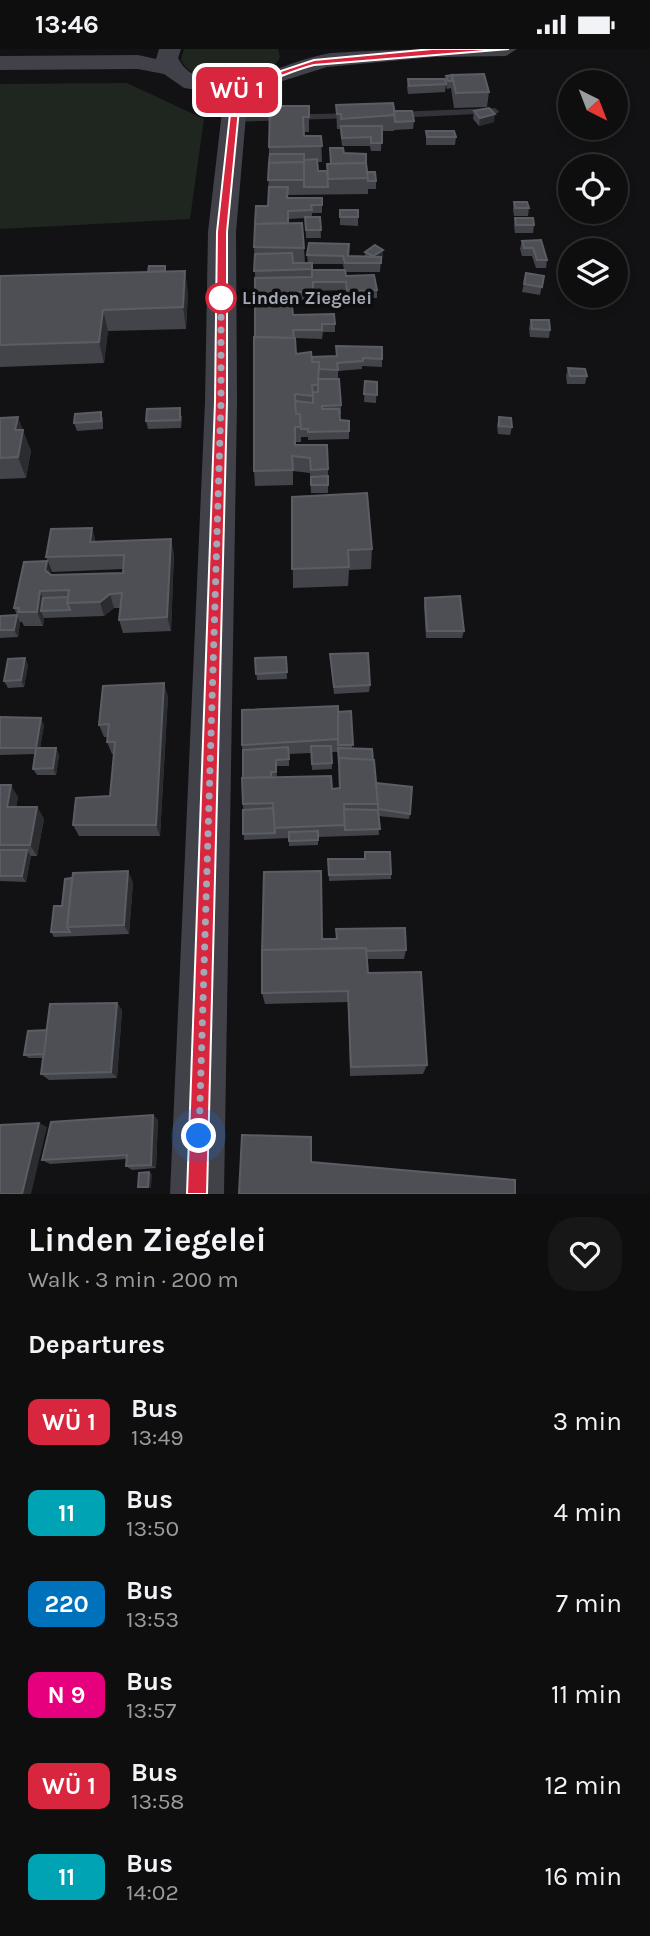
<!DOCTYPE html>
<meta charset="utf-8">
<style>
:root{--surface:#0e0e0f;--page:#171718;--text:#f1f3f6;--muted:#9b9c9e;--line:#2e2e2f}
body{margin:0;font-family:Karla,sans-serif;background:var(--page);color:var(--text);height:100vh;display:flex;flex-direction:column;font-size:26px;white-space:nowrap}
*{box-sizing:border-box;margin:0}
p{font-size:23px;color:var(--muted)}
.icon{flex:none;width:38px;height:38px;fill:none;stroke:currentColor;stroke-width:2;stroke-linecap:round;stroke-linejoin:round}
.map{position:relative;height:1145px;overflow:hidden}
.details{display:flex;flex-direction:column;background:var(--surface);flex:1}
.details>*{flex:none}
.badge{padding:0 14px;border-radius:10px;font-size:24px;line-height:46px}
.needle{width:46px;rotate:138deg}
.controls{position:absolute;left:558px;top:21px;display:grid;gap:14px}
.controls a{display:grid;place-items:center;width:70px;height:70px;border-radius:50%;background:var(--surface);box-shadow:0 4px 10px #0003,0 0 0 2px var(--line);font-size:35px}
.you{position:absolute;width:35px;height:35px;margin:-18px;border:5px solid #fff;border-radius:50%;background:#1a73e8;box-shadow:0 0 0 10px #1a73e833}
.map>.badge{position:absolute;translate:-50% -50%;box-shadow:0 0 0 4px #fff}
h2{padding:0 28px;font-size:26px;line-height:63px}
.round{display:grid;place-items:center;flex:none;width:74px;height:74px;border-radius:28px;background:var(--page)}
.overview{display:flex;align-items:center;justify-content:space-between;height:119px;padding:0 28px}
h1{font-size:33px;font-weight:700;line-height:52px}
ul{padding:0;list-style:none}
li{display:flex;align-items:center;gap:21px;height:91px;padding:0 28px}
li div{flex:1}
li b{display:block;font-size:26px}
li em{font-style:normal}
li .badge{min-width:77px;font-weight:700;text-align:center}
.status{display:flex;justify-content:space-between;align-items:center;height:49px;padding:0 35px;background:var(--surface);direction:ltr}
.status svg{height:19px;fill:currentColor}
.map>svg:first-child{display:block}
.green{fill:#1e261f}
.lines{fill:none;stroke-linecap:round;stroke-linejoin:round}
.lane{fill:#333339;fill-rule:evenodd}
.secondary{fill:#414249;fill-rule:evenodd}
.wall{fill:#434449;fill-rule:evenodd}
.shaded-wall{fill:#2b2c2f}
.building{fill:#4d4f55;stroke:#5b5d64;stroke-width:2}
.line{fill:#d7263d;stroke:#fff;stroke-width:2}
.walk{stroke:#a2a8b5;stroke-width:7;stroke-dasharray:0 12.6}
.stop-dot{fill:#fff;stroke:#d7263d;stroke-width:3.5}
.labels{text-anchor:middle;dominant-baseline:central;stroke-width:7;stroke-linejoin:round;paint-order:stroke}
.far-stop-label{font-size:18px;font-weight:bold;fill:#a2a8b5;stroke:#0d0d0e;text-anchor:start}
</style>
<div class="status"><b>13:46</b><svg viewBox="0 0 49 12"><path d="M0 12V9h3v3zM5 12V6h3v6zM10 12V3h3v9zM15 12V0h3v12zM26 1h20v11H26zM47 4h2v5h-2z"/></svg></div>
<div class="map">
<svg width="650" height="1145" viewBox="0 0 650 1145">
<rect width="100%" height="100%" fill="#121214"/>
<g class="green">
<path d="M184,0h94l2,8c-13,30 -85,33 -99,3z"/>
<polygon points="127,34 204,70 190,170 0,180 0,35"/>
</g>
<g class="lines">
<g class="lane">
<polygon points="495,59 499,62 498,64 395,69 391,66 395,63"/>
<polygon points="353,64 356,65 356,69 232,73 228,70 232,67"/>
</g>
<path class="secondary" d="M159,0h22l-3,9c8,16 22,21 39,22 40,3 75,-21 114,-27 61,-4 125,-4 186,-4l-11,7 -72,1 -107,10 -79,25 -12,140 1,170 -13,792h-54l35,-792 3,-170 16,-138 -40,-6 -20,-14 -26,-5 -138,1v-14l138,-1 18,4z"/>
</g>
<g class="wall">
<polygon points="446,27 489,43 487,58 454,59 451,39 447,40 446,36 445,43 408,45 407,38 408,30 446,33"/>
<polygon points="336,56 394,62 414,72 413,80 394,81 394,82 382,82 381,102 371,102 370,97 342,97 340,80 337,80"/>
<path d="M309,57v26h-5v4h17l1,26h-5l1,9h9l4,-7 13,-11 22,10 1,9 9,9v8h-8v5l-80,1v3h34v15h-10v4h8l1,21h-15l-1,-20 -17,1v4l16,25 1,15h3l-1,-8 58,1v-4l18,-2v8l-2,1 -1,13h-34v4l31,14v8l-30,1 -1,-9 -33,1v8l-57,5 -2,-57 14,-41 1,-59zM312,215h31l1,6h-32z"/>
<polygon points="474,62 494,73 479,77 473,70"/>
<polygon points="426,82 456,88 455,96 426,96"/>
<polygon points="514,153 529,159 528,167 514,167 513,161"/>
<polygon points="340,161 358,161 358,177 340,176"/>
<polygon points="515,169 534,176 533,184 515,184 514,177"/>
<polygon points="541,191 547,211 546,219 536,219 532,207 522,207 520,200 522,192"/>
<polygon points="165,217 166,222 188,243 186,280 108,282 104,314 0,318 0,227 148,223"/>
<polygon points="526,224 544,227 540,246 522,243"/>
<polygon points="293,266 335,275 335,283 323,283 322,290 294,289 296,305 312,308 336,307 336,297 382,310 382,318 362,317 362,320 338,322 338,329 319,329 319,330 341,356 341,365 340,365 340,371 349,372 349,390 308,391 308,388 301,388 301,387 301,393 295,393 295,396 328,420 328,444 311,444 310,424 293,422 293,436 255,437 254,422"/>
<polygon points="531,271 550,281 549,289 530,288 529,279"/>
<polygon points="568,319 587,327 585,335 567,335 566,327"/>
<polygon points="365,332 377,333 376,354 364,353"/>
<polygon points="101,363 103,371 103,380 77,382 74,374"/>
<polygon points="182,367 181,379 148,380 146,372"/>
<polygon points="499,368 512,378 510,386 498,385 497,376"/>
<polygon points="0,369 22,381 31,402 26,429 0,430"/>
<polygon points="292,448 372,500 371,520 349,521 348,537 293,539"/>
<polygon points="96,493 174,504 171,582 123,584 119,571 120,559 114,559 104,567 44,569 43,577 24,577 22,573 20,573 18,588 0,589 0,567 17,566 14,559 52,526 123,524 123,520 52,523 46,508"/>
<polygon points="425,549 464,582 462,589 426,589 424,557"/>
<polygon points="330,605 370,636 369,643 334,645"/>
<polygon points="286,608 287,630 257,631 255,609"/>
<polygon points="25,609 28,616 24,638 8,639 4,632"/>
<polygon points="168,647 160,787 79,787 73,776 110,747 114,705 112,705 107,693 107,688 104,688 99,676"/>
<path d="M351,662l1,37 24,35 34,31 -1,5 -31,-3 1,19 -61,2v8l-29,1v-8l-45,2 -1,-36 -1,-59 96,-33zM332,703h6l1,37h-7l-55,-12 -1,-11h13v-12l22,-1 1,17 20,-1z"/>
<polygon points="0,668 44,676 40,699 56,699 59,706 56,726 37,726 33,720 35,705 0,706"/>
<polygon points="0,736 18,748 16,758 37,758 44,770 37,807 31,807 26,833 0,832"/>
<polygon points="365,803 391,825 391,830 329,832 328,810 364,810"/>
<polygon points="133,833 129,885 54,888 51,883 62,857"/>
<polygon points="322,890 406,901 404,910 367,910 368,924 427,1016 423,1025 350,1027 348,953 265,955 262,944 262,904"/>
<polygon points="117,954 122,961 117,1029 49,1031 41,1025 43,1009 29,1009 24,1006 47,981"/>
<polygon points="153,1066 158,1071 156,1119 132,1121 126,1117 127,1110 50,1115 42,1111"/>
</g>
<g class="shaded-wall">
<polygon points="495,65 494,73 479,77 480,69"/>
<polygon points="383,201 383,209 372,215 373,207"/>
<polygon points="185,222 188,243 186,280 183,258"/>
<polygon points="103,261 108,282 104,314 99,293"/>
<polygon points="18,368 31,402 26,429 18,408 15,381"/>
<polygon points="92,479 96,493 94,508 90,493"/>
<polygon points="171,490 174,504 171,582 167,568"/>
<polygon points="47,512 52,527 45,521"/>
<polygon points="40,542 46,556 41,562 44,569 43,577 37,563"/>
<polygon points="110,545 114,559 104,567 100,553"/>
<polygon points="17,566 20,573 18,588 14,581"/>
<polygon points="25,609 28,616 24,638 21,631"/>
<polygon points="164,634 168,647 160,787 156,776"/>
<polygon points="41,669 44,676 39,705 36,699"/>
<polygon points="56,699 59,706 56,726 53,719"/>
<polygon points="11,736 18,748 14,769 7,758"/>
<polygon points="37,758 44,770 37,807 30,796"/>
<polygon points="27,801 31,807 26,833 22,827"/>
<polygon points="128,822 133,833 129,885 124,876"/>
<polygon points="117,954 122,961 117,1029 111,1023"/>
<polygon points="153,1066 158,1071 156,1119 151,1116"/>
<polygon points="39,1074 47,1078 31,1145 22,1145"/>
<polygon points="149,1123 152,1125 151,1139 148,1138"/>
</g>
<g class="building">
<polygon points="484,25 489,43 456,44 452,26"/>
<polygon points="452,26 452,32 448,32 446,27"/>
<polygon points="408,30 445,30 446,35 409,37"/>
<polygon points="393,54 395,66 341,70 341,65 337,65 336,56"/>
<polygon points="270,57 309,57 309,68 303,68 304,87 321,87 322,97 269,98"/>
<polygon points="489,59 495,65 480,69 474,62"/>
<polygon points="394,62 412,62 414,72 395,73"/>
<polygon points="341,77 382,77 382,94 371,94 371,88 342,89"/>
<polygon points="426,82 454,82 456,88 427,88"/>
<polygon points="330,99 343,99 344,104 366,105 366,114 331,115"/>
<polygon points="270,105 304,105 304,111 317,110 318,122 327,122 328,138 304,138 304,113 269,114"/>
<polygon points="304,113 304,131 268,131 269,114"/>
<polygon points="366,114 368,129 328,130 327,115"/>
<polygon points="367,123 375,123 376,132 368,132"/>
<polygon points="269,138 288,138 287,149 322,149 322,156 311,156 312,161 288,162 288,174 255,175 256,157 268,157"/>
<polygon points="514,153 527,153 529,159 515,159"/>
<rect x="340" y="161" width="18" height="7"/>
<polygon points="305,168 320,168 321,181 306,181"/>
<polygon points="515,169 533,169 534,176 516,176"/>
<polygon points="302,174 304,199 254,198 255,175"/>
<polygon points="541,191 547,211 537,211 533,199 524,199 522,192"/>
<polygon points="309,194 349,195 348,207 381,208 381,214 345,214 343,207 307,206"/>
<polygon points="375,196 383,201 373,207 365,203"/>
<polygon points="292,204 293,214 312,214 312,220 254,222 255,205"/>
<polygon points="149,217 165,217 165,222 148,223"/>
<polygon points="312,221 345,221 346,227 374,226 377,241 347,242 346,233 313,233 313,242 255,246 255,229 312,228"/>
<polygon points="185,222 183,258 103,261 99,293 0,296 0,227"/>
<polygon points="526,224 544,227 542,238 524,235"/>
<polygon points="255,257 292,257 293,266 334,265 335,275 322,275 322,281 293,281 294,289 255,288"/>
<polygon points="531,271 549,271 550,281 532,280"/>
<polygon points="254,288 295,289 296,305 311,303 312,313 319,313 318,336 312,336 313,347 295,345 296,365 300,365 301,378 295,378 295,396 327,396 328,420 311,421 310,409 292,407 293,421 254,422"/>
<polygon points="336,297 382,298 382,310 363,309 363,312 337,314 338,321 319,320 319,313 312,313 312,308 337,307"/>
<polygon points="568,319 585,320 587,327 570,327"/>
<polygon points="318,330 339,330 341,356 322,357 322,360 339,360 340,371 349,372 349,382 308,383 308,380 301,380 300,365 296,365 295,352 313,354 313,343 318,343"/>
<polygon points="365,332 377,333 377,346 364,345"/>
<polygon points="180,359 180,371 146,372 147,360"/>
<polygon points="101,363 101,372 74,374 75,365"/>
<polygon points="18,368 15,381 23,381 18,408 0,409 0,369"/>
<polygon points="499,368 511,369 512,378 499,377"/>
<polygon points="328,427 328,436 311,436 311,428"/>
<polygon points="367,444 372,500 348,501 349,518 292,520 292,448"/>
<polygon points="92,479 90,493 171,490 167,568 119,571 122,544 110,545 100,553 67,554 69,541 40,542 37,563 18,563 19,559 14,559 24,513 47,512 45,521 51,526 123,524 124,506 46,508 51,480"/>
<polygon points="460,547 464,582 427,582 425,549"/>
<polygon points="68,548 67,554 70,561 41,562 43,549"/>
<polygon points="17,566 14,581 0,581 0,567"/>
<polygon points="368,604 370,636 334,638 330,605"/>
<polygon points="286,608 287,623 256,625 255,609"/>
<polygon points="25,609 21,631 4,632 8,610"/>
<polygon points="164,634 156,776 73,776 76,749 110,747 115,693 107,693 109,675 99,676 103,637"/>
<polygon points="338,657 339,690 242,696 242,661"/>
<polygon points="351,662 353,696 338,696 338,663"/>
<polygon points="0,668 41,669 36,699 0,699"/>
<polygon points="311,697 331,697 332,714 312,715"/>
<polygon points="288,698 289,710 276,711 276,723 271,723 271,728 243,729 243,701"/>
<polygon points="36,699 56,699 53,719 33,720"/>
<polygon points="338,699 372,700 373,711 339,709 339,715"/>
<polygon points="339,709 374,711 378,755 344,755 345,776 274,779 273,754 243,755 242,729 331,727 332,740 340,739"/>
<polygon points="376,734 412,738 410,765 378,760 378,755"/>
<polygon points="0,736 11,736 7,758 37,758 30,796 0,796"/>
<polygon points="273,759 275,784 243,785 243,761"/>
<polygon points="344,760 378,761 380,780 345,781"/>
<polygon points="318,782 318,791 289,792 289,783"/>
<polygon points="0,801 27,801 22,827 0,827"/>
<polygon points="365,803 390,803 391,825 329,826 328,810 365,810"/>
<polygon points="128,822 124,876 67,878 73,824"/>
<polygon points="321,822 322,890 337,890 336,880 405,879 406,901 366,902 366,899 262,901 262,904 264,823"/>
<polygon points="72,829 67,878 70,883 51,883 54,857 62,857 65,830"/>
<polygon points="366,899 368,924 421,923 427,1016 351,1018 348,942 262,944 262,901"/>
<polygon points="117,954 111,1023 41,1025 50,955"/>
<polygon points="47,981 44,1005 24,1006 28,982"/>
<polygon points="153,1066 151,1116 126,1117 127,1106 42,1111 51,1073"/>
<polygon points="39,1074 22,1145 0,1145 0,1076"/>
<polygon points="242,1086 311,1088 311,1113 515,1131 515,1145 239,1145"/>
<polygon points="149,1123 148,1138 138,1138 139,1124"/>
</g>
<path class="line" d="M432,0h77l-195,16c-25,6 -47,19 -73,24l-14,143v170l-20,792h-20l28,-792 2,-170 16,-145 81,-27z"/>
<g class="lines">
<polyline class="walk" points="199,1087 221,353 221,249"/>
</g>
<circle class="stop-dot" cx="221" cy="249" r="14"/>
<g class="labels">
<g class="far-stop-label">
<text x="242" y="249">Linden Ziegelei</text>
</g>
</g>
</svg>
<div class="controls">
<a><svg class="needle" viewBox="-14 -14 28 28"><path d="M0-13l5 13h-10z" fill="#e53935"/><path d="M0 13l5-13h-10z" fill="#9b9c9e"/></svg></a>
<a><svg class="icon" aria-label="locate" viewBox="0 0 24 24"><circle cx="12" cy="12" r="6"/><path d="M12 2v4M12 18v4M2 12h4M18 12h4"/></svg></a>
<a><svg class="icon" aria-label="layers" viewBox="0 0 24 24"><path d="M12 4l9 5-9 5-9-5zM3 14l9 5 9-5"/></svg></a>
</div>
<div class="you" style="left:199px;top:1087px"></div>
<b class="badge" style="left:237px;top:41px;background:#d7263d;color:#fff">WÜ 1</b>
</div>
<section class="details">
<div class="overview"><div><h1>Linden Ziegelei</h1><p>Walk · 3 min · 200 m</p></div><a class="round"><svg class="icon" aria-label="heart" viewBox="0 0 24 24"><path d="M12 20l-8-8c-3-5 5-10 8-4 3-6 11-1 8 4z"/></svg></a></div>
<h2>Departures</h2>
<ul>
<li><span class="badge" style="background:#d7263d;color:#fff">WÜ 1</span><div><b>Bus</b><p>13:49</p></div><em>3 min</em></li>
<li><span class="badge" style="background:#00a3b4;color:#fff">11</span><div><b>Bus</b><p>13:50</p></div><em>4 min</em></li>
<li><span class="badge" style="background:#0072bc;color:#fff">220</span><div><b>Bus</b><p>13:53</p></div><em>7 min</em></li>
<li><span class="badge" style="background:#e6007e;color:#fff">N 9</span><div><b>Bus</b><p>13:57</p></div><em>11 min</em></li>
<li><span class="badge" style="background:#d7263d;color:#fff">WÜ 1</span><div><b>Bus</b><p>13:58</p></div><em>12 min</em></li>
<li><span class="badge" style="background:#00a3b4;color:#fff">11</span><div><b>Bus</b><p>14:02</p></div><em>16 min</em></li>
</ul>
</section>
